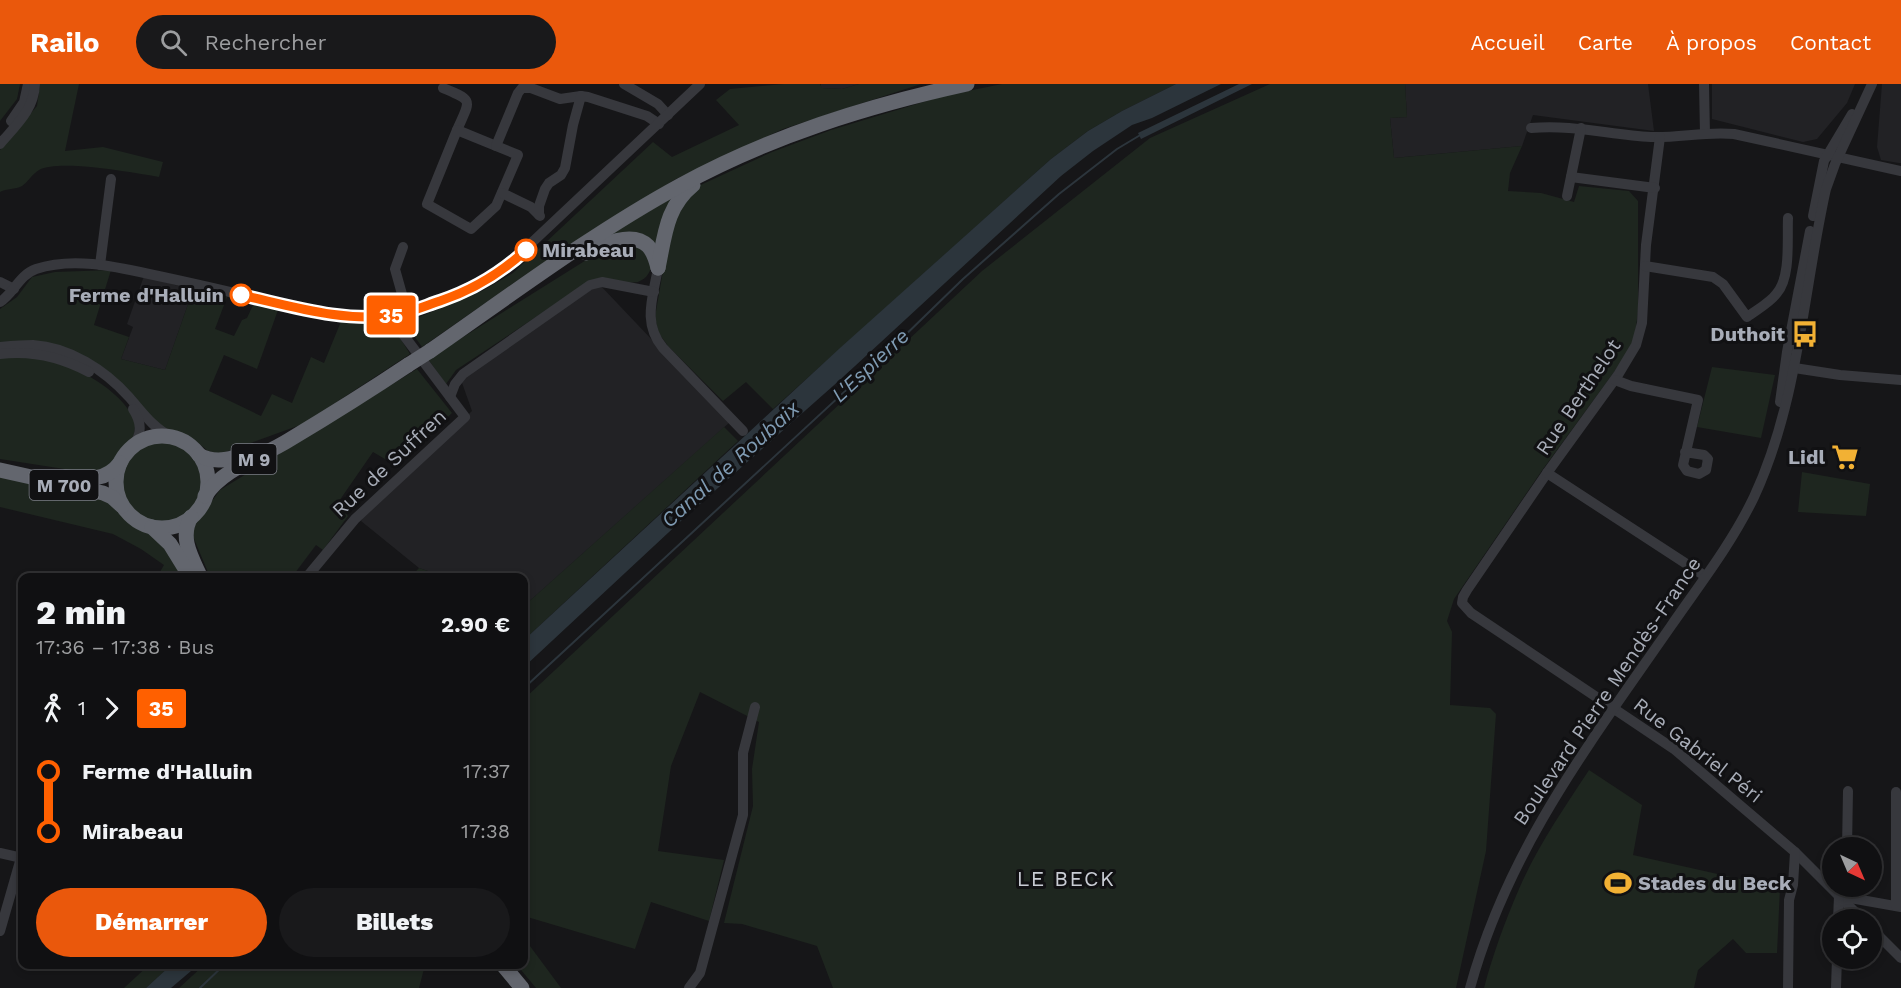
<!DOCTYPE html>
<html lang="fr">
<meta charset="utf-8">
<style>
:root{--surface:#101012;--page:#19191b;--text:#f1f3f6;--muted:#9c9d9f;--line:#303032;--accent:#ea580c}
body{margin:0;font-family:"Work Sans",sans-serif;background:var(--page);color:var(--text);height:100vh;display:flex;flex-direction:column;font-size:22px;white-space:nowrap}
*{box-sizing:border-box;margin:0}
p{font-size:20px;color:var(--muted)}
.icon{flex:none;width:33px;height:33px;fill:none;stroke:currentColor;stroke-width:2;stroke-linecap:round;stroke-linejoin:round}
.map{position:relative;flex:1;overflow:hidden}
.details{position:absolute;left:18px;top:489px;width:510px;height:396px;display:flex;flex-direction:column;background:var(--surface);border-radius:12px;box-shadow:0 3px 9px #0003,0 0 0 2px var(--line)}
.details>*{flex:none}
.badge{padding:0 12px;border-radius:4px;font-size:21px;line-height:39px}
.needle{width:39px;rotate:136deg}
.fabs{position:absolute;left:1822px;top:753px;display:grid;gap:12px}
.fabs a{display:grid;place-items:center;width:60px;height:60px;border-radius:50%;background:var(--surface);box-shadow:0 3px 9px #0003,0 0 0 2px var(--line);font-size:30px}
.map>.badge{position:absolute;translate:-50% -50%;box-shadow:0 0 0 3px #fff}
.legs{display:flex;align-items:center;gap:9px;height:66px;padding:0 18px;font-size:20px}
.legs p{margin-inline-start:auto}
.headline{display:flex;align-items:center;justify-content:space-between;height:102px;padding:0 18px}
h1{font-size:33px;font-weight:800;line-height:45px}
.button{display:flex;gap:12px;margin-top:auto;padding:12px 18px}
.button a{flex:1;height:69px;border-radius:36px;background:var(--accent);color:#fff;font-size:24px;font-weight:800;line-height:69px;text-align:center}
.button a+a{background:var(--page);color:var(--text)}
ul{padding:0 18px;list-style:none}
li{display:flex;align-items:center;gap:21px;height:60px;font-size:22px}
li i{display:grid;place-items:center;width:9px;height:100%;margin:0 8px;background:currentColor}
li i::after{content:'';width:15px;height:15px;margin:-8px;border:4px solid;border-radius:50%;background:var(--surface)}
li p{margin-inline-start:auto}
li:first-child i{background:linear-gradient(#0000 50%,currentColor 0)}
li:last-child i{background:linear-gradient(currentColor 50%,#0000 0)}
header{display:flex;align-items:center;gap:36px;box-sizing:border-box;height:84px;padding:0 30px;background:var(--accent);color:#fff}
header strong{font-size:28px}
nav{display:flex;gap:33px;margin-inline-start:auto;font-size:21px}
.search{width:420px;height:54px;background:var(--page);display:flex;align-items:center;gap:15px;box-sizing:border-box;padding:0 21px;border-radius:33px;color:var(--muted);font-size:22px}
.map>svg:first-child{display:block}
.built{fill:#222225}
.green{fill:#1e261f}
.water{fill:#2c353c}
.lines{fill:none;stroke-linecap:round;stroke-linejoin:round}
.stream{stroke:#2c353c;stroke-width:2}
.minor{stroke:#37383d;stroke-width:10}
.highway{stroke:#63666e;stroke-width:15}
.highway-bridge{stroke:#63666e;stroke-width:15}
.line-1-casing{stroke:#fff;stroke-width:14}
.line-1{stroke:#ff6000;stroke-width:9}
.stop-1-dot{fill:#fff;stroke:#ff6000;stroke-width:3}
.labels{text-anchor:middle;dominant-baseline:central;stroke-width:6;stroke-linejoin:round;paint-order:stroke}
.shield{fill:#111113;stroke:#7b7e86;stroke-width:1.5}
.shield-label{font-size:18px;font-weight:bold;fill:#a8adb8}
.stop-label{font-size:20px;font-weight:bold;fill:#a8adb8;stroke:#111113;text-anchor:start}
.poi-label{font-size:20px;font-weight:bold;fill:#a8adb8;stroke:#111113;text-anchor:end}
.street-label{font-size:20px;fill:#a8adb8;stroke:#111113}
.water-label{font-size:21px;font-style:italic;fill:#7f9bb3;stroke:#111113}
.neighbourhood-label{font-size:21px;letter-spacing:1.5px;fill:#c9ccd4;stroke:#111113}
</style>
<header>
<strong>Railo</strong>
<div class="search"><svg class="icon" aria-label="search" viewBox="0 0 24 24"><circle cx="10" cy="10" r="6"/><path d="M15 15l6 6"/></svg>Rechercher</div>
<nav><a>Accueil</a><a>Carte</a><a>À propos</a><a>Contact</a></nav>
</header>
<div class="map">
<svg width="1901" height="904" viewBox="0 0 1901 904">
<rect width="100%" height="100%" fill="#161618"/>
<g class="built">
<polygon points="821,0 859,0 842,5 821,4"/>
<polygon points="1405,0 1648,0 1654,47 1533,31 1522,62 1394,74 1390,34 1407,33"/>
<polygon points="1712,0 1855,0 1847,19 1817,55 1803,58 1712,35"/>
<polygon points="1882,0 1901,0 1901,79 1899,79 1881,76 1877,63"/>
<polygon points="144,192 193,206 165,286 121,275 133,243 127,240"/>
<polygon points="599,200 730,338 524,522 524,494 445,493 419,484 361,437 368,425 472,327 461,296"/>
</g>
<g class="green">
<polygon points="0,0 20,0 17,15 0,37"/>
<path d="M40,0h39l-14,67 38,-4 60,15 -4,15c-25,-4 -99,-18 -120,-7 -7,4 -11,12 -17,16 -7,4 -15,2 -22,6v-42l37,-44z"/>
<polygon points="784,0 820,0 822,4 842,5 859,0 921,0 783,45 674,96 531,187 422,263 405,239 484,206 513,189 653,58 672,73 739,41 716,16 730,5"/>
<polygon points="1002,0 1176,0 1122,27 1088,47 1051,75 773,325 746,298 723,317 668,262 658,248 655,233 672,135 694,104 772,68 831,46 943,12"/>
<polygon points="1270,0 1405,0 1407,33 1390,34 1394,74 1522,62 1510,89 1508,107 1541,109 1574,118 1579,102 1629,107 1638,117 1638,227 1635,251 1628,269 1543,385 1454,515 1447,537 1452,548 1450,621 1490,624 1496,630 1486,767 1456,904 833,904 817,862 742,840 724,839 753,722 752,685 759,638 700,608 671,682 658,767 724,776 709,837 651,818 635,865 524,832 524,615 982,187 1150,54"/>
<polygon points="670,115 671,116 659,163 607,152"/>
<path d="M626,160l15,3 11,14c-1,10 -4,17 -14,21l-57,5 -125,83 -10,14 -18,-25 163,-102z"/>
<polygon points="111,186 94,241 129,253 121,275 165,286 193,206 227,213 215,245 234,252 242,236 247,234 253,221 278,226 257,285 224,271 209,307 261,332 272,310 292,319 311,273 324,279 342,235 390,238 410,270 303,340 220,370 208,367 197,358 178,349 159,343 112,292 0,261 0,225 17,213 32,193 55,188"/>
<path d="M4,273c12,1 26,-1 38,2 37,8 75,28 94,62l-3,18 -11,10 -13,18 -19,6 -90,-14v-101z"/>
<polygon points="1712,283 1775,291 1761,354 1697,343"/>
<polygon points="417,285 452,329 397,382 373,368 337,420 348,432 323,466 316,461 292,493 210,493 192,450 195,440 220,406"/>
<polygon points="724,343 738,357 524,556 524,522"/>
<circle cx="162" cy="398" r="41"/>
<polygon points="1802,388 1870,400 1866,432 1798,428"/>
<polygon points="0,391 110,417 129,437 148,447 162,461 183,493 157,493 164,481 141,465 113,450 0,423"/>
<polygon points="419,484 445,493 411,493"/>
<path d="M1589,686l53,35 -9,50 147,33 -3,65h-31l-13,-14 -35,31 -4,18h-210c9,-34 21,-67 35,-99 18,-42 45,-81 70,-119z"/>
<polygon points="524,854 561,904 536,904 517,881 524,880"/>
<polygon points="149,881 171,881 146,904 124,904"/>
<polygon points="204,881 204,880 425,881 419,904 179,904"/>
</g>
<g class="water">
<polygon points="1176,0 1221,0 1152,34 1132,41 1093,67 1061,92 842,294 683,435 524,583 524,556 840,264 1051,75 1088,47 1122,27"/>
<polygon points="1239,0 1252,0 1141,55 1138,49"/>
<polygon points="171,881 198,881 171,904 146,904"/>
</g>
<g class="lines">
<g class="stream">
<polyline points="524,604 894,262 963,195 1059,110 1117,65 1142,50"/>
<polyline points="200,904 225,880"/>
</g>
<g class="minor">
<polyline points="624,0 658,20 668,31"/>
<polyline points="1704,0 1705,50"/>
<path d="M443,4c32,13 27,12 14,42"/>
<polyline points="11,37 24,18 28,0"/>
<path d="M1531,44c41,-4 80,7 120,9 28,1 56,-6 83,-3l167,37"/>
<polygon points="457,46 518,71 496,122 471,145 427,120"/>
<polyline points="1660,53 1646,161 1642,239 1636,261 1618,291 1547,389 1467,506 1463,513 1462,519 1471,529 1674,665 1795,768 1839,812 1901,823"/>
<path d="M0,60c16,-19 34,-34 35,-60"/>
<polyline points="496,62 518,9 522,4 531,4 560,15 581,12"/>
<polyline points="1571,93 1655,104"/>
<polyline points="502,109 531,123 540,132"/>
<polyline points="1567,112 1581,44"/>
<polyline points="539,131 539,122 545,105 549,99 561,91 565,84 573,41 581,12 588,13 647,32 659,40"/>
<polyline points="1813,132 1824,77 1852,30"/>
<polyline points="403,163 395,185 407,228"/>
<polyline points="100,181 111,95"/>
<path d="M1645,182l68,11 10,7 24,33c9,-7 23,-14 30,-24 14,-16 10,-54 11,-75"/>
<path d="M658,184c-5,29 -16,55 5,80l80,83"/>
<polyline points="0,198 14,205"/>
<path d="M0,218c14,-9 19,-27 36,-33 36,-12 77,-3 113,5 38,8 77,17 115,26 40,9 81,20 122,16 39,-4 90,-26 121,-50l193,-182"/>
<path d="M0,263c11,-1 22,-2 33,-2 36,2 72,25 96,52 14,16 24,31 44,41"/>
<path d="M0,270c32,-4 61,3 89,18"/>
<polyline points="1788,283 1840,291 1901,296"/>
<polyline points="1615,296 1631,302 1698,316 1683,381 1687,387 1699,390 1706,386 1708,375 1704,371 1685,368"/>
<polyline points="450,313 455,300 463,290 590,201 602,198 654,208"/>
<polyline points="1780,318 1787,268 1810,147"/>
<path d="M133,363c9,-14 9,-24 0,-38"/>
<polyline points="1547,389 1705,492"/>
<polyline points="306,494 355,435 465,333 402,249 395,231"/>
<polyline points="1896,708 1896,822"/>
<polyline points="1847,764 1848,707"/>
<polyline points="0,769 22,774"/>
<polyline points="1839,812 1863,836"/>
<polyline points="1838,836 1839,812"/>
<polyline points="1872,845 1901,874"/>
<polyline points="0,847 21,774"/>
<polyline points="689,904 700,889 743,731 743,669 755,623"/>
<path d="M1470,904c38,-139 120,-245 201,-362 29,-42 61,-83 83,-129 45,-97 49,-206 72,-308l9,-25 37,-80"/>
<polyline points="1788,904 1789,816 1793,801 1795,768"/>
<polyline points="1836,904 1837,874"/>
</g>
<g class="highway">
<path d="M586,169c16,-8 46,-23 62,-7 6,6 8,14 10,22"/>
<path d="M658,184c7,-33 8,-61 35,-83"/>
<path d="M430,267c82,-57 163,-118 251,-166 90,-49 186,-79 286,-101"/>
<circle cx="162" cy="398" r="46"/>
<path d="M199,371c18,10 35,3 53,-4"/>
<polyline points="0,386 103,409 112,413 122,422"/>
<path d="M65,393c21,2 41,5 55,-14"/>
<path d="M205,412c18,-28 57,-39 84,-56 40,-24 80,-49 119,-75"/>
<path d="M191,433c-12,21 1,41 10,61"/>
<polyline points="152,443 170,460 191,494"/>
<polyline points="502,880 522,904"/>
</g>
<polyline class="highway-bridge" points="408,281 430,267"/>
</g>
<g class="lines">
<defs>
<path id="line-1" d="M241,211c50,11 103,28 155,20 15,-3 29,-9 44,-14 33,-11 60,-27 86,-51"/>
</defs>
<use href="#line-1" class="line-1-casing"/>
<use href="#line-1" class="line-1"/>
</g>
<defs>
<symbol id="bus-bare" viewBox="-9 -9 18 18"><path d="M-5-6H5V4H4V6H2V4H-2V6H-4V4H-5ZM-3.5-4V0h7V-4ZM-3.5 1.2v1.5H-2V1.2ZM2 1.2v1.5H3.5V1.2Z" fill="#f2b134" stroke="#111113" stroke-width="2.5" paint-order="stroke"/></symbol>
<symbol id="supermarket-bare" viewBox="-9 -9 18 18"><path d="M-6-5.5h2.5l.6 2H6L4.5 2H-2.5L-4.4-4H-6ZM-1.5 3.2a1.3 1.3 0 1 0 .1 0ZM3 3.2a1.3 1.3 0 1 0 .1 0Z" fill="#f2b134" stroke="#111113" stroke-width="2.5" paint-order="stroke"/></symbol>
<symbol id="stadium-bare" viewBox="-9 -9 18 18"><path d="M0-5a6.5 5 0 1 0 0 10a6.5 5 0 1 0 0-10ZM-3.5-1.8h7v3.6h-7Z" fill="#f2b134" stroke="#111113" stroke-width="2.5" paint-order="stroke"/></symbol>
</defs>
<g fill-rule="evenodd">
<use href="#bus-bare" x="1786" y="231" width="38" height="38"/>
<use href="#supermarket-bare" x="1826" y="354" width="38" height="38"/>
<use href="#stadium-bare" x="1599" y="780" width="38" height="38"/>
</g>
<g class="stop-1-dot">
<circle cx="526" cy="166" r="10"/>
<circle cx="241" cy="211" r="10"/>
</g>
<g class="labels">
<g class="shield">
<rect x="231.5" y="360" width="45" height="30" rx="4.5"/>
<rect x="29.5" y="386" width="69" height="30" rx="4.5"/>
</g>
<g class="shield-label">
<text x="254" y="375">M 9</text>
<text x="64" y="401">M 700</text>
</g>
<g class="stop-label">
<text x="542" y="166">Mirabeau</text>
<text x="224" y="211" text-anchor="end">Ferme d'Halluin</text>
</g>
<g class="poi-label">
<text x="1785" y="250">Duthoit</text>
<text x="1825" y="373">Lidl</text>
<text x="1638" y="799" text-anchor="start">Stades du Beck</text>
</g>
<g class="street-label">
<text transform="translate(1578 313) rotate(-56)">Rue Berthelot</text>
<text transform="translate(389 379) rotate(-43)">Rue de Suffren</text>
<text transform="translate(1607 607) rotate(-56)">Boulevard Pierre Mendès-France</text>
<text transform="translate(1698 666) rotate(38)">Rue Gabriel Péri</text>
</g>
<g class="water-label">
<text transform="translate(870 281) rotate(-43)">L'Espierre</text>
<text transform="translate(730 380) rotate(-42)">Canal de Roubaix</text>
</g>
<g class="neighbourhood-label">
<text x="1066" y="794">LE BECK</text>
</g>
</g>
</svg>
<div class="fabs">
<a><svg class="needle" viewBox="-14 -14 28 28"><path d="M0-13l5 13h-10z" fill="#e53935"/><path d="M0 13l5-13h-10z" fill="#9c9d9f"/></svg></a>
<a><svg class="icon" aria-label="locate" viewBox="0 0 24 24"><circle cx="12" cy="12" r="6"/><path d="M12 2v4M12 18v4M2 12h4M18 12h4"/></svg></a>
</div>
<b class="badge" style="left:391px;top:231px;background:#ff6000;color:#fff">35</b>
<section class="details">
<div class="headline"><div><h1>2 min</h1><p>17:36 – 17:38 · Bus</p></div><b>2.90 €</b></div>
<div class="legs"><svg class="icon" aria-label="walk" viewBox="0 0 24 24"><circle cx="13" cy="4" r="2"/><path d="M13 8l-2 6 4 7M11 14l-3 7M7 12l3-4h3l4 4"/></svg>1<svg class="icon" aria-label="forward" viewBox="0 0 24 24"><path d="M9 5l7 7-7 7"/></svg><b class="badge" style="background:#ff6000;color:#fff">35</b></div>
<ul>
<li><i style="color:#ff6000"></i><b>Ferme d'Halluin</b><p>17:37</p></li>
<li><i style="color:#ff6000"></i><b>Mirabeau</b><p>17:38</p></li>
</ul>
<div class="button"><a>Démarrer</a><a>Billets</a></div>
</section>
</div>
